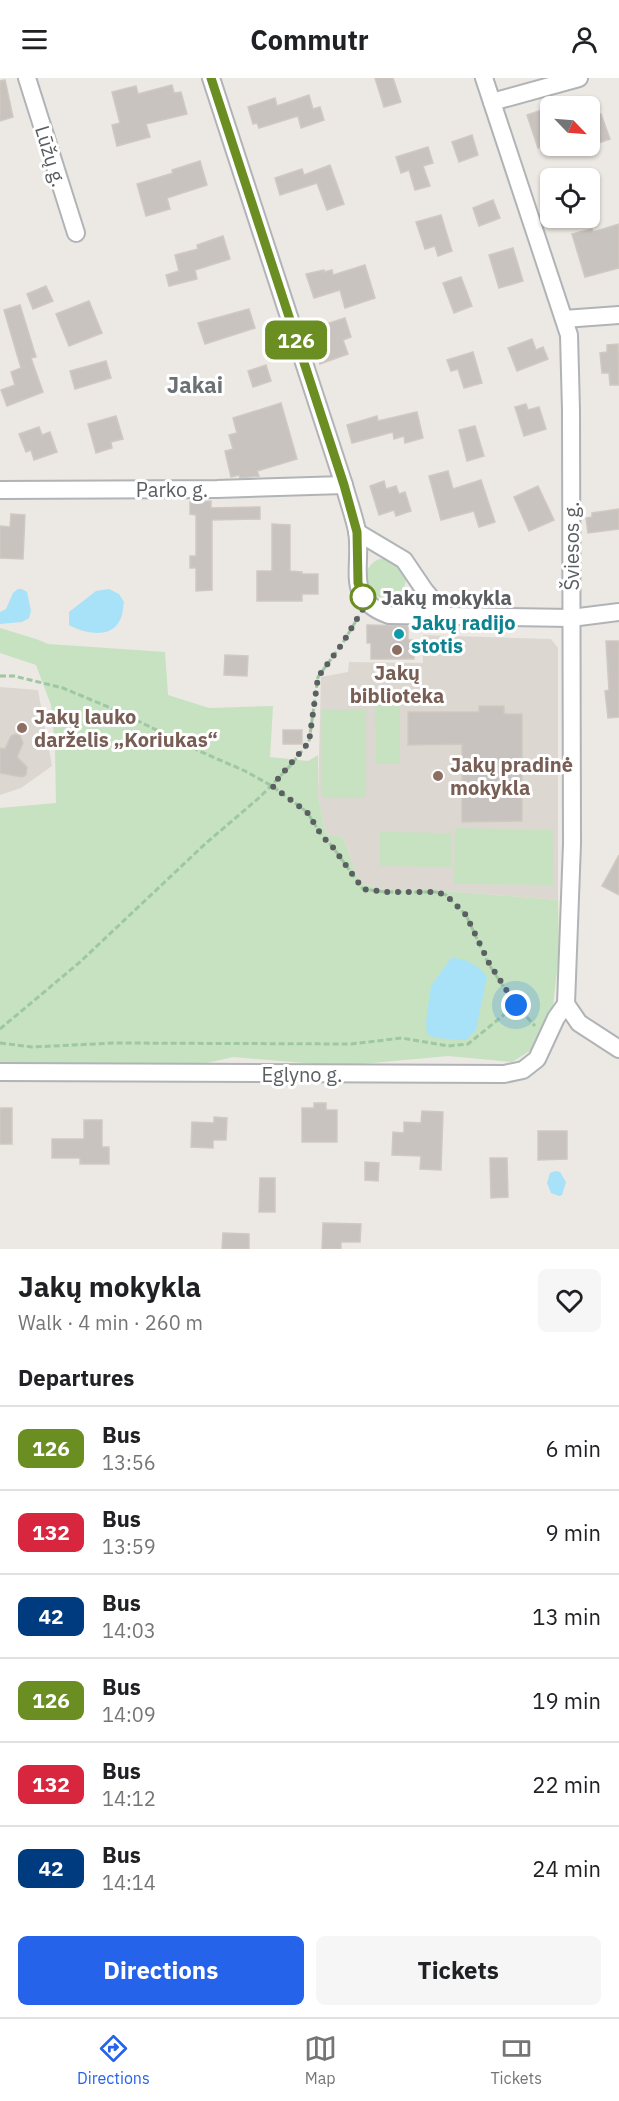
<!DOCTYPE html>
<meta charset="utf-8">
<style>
:root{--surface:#fff;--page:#f6f6f6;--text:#202124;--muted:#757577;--line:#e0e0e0;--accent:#2563eb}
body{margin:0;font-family:"IBM Plex Sans",sans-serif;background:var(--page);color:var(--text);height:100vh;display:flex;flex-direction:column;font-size:22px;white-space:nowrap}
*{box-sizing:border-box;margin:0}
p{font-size:20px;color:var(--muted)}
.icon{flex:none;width:33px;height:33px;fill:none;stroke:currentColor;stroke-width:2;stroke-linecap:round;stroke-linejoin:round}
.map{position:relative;height:1171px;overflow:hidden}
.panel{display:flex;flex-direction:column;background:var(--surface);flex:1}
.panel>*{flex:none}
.badge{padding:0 12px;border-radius:9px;font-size:21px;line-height:39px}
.needle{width:39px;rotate:115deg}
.tools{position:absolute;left:540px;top:18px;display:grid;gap:12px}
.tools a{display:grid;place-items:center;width:60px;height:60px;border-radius:9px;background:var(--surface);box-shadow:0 2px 4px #0004;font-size:30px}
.you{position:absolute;width:30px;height:30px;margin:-15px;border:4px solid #fff;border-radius:50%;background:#1a73e8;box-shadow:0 0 0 9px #1a73e833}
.map>.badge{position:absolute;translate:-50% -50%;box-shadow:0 0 0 3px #fff}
h2{padding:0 18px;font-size:22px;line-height:54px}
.round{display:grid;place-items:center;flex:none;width:63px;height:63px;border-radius:9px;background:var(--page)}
.headline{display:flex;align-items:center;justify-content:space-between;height:102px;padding:0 18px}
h1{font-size:28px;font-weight:700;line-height:45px}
.primary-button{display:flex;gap:12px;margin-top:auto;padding:12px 18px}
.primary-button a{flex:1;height:69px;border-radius:9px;background:var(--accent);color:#fff;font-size:24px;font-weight:700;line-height:69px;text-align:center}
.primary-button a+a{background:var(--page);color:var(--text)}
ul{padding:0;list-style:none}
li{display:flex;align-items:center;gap:18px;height:84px;padding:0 18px;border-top:2px solid var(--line)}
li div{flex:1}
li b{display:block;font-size:22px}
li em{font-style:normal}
li .badge{min-width:66px;font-weight:700;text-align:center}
header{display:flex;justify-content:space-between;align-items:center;height:78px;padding:0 18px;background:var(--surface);font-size:27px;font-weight:700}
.dock{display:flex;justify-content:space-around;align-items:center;height:84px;border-top:2px solid var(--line);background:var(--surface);font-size:16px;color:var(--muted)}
.dock a{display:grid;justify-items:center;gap:3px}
.dock .active{color:var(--accent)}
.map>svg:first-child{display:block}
.education{fill:#dcd8d1}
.green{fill:#c6e2c1}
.water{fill:#a7e2f8}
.building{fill:#c8c3bf;stroke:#d0c9c1;stroke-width:1.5}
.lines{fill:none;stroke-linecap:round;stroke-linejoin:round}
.street-casing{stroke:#b0b4b7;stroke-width:20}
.path{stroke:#9ec7a2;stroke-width:3;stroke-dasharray:6 3;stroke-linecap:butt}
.street{stroke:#fff;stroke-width:16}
.line-casing{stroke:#fff;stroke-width:14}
.line{stroke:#6b8e23;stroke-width:9}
.walk{stroke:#5b5f62;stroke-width:6;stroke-dasharray:0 10.8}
.stop-dot{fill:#fff;stroke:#6b8e23;stroke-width:3}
.culture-dot{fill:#0f9aa8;stroke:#fff;stroke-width:2}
.education-dot{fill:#8d6e63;stroke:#fff;stroke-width:2}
.labels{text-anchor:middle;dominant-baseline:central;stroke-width:6;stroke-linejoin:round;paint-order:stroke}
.street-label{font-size:20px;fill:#5b5f62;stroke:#fff}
.stop-label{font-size:20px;font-weight:bold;fill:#5b5f62;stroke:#fff;text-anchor:start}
.culture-label{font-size:20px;font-weight:bold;fill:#0d838f;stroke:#fff;text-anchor:start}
.education-label{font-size:20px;font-weight:bold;fill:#785e54;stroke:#fff;text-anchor:start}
.quarter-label{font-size:22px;font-weight:bold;fill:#6c7174;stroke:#fff}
</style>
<header><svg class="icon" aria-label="menu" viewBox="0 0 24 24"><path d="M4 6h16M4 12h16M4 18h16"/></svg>Commutr<svg class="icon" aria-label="person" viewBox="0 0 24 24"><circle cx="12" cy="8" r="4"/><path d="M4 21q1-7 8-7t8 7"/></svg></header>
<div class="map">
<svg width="619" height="1171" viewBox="0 0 619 1171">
<rect width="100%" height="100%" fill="#ece8e3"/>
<g class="education">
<polygon points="423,557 551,561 558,570 558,822 432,812 381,811 359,804 343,759 326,756 318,718 321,599 348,594 349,584 423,585"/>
<polygon points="0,609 38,612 52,688 21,710 0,717"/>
</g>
<g class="green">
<circle cx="386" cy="500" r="20"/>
<polygon points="0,550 36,561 48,566 165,574 168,617 209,630 273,628 270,679 308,683 318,677 318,718 326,756 343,759 359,804 381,811 432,812 558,822 559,875 553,928 537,964 531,972 512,984 448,978 340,988 233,979 194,988 0,990 0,730 56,725 55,669 51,627 36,587 0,575"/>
<polygon points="400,626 400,686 376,686 375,627"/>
<rect x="322" y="631" width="44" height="89"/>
<polygon points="455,750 554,752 553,807 454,806"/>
<polygon points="380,754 452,755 451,789 380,788"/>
</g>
<g class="water">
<polygon points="18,511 22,511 27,514 31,533 29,540 22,544 0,546 0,534 6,531 13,515"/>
<path d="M109,511l10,5 5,8c-1,5 -1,13 -4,18 -9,20 -37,13 -51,5v-13l27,-21z"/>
<path d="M451,880c16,0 25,7 36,18l-11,54 -10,10 -30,-2 -9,-4 -1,-12 5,-36z"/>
<polygon points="555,1093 560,1094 566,1104 562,1117 559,1118 551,1115 547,1105 550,1095"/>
</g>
<g class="building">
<polygon points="375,0 393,0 401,24 384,29"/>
<polygon points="5,2 13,39 0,43 0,3"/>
<polygon points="172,7 174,15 181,14 187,36 146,46 150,59 117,68 112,47 120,45 112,14 136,8 138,16"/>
<polygon points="309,17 313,31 320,29 324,42 301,50 298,38 259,50 257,45 253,46 248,29 275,20 277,28"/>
<polygon points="548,30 550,38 550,66 538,70 527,37"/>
<polygon points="601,36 610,61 590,68 590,40"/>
<polygon points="472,57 478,77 459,84 452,64"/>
<polygon points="428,69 433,85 423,88 430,108 415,112 409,92 401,95 396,79"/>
<polygon points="200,83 207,107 167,120 170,131 146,138 137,106 173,95 172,92"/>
<polygon points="330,87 344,126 327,132 317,105 280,117 275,100 302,91 304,97"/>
<polygon points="493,122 500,140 479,148 473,130"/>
<polygon points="441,137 452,173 438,178 435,168 425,171 416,144"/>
<polygon points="619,146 619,190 585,199 572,156 592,151 593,154"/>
<polygon points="223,158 230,181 195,192 197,201 169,208 166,197 179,193 175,177 198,171 197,167"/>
<polygon points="513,170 523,203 499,210 489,177"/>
<polygon points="365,187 375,220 345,230 340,212 314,220 306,196 324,192 324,194 332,192 333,197"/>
<polygon points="461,199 472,228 454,235 443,205"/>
<polygon points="46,208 53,223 33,231 27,216"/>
<polygon points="89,223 102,255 69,268 56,236"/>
<polygon points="20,227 36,279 31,280 43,314 7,328 1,312 15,307 11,294 21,290 4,232"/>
<polygon points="249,231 255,250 205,266 198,245"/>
<polygon points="345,240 351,259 343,262 348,276 320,286 316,273 328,269 320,248"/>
<polygon points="532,261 536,272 543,269 548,281 517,293 508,270"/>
<polygon points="618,266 619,307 610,307 609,295 602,295 600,275 607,274 607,267"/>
<polygon points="473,274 482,305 464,310 458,291 451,293 447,282"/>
<polygon points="106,283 111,300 75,311 70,293"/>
<polygon points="266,287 271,303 253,309 248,293"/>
<polygon points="281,325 297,381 257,393 259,398 240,400 239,397 231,399 225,373 233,371 229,357 237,355 233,340"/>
<polygon points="526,326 528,332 539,329 546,351 524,358 515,329"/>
<polygon points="417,334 423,360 405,365 404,358 394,361 393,354 352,365 347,347 377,338 378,343"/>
<polygon points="116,338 123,361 111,364 112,370 96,375 88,346"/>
<polygon points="475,348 484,378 467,383 459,352"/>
<polygon points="39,349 42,357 50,354 57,374 34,382 31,372 26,374 19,356"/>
<polygon points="448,393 453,411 481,402 495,444 479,449 474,433 441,442 429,398"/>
<polygon points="384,403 386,411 396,408 399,416 405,414 411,433 396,438 394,432 379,437 370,408"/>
<polygon points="538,408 554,442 529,453 514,419"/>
<polygon points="211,423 211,430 260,429 260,441 212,442 212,512 196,513 196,490 190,490 190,478 196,478 196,437 190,436 190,424"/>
<polygon points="619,431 619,451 588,455 586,440 592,439 592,435"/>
<polygon points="11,436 25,437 23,481 0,480 0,448 10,449"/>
<polygon points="272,446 290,447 290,493 302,494 302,496 318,496 318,516 302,516 302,523 257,523 257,493 272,493"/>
<polygon points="367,547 408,548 408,562 414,562 414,581 371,581 371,565 367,565"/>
<polygon points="606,563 619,563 619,639 608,640 605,613 609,612"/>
<polygon points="225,577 248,578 247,598 224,597"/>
<polygon points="479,628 504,628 504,636 522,636 522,743 462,744 462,666 408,667 408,634 479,634"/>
<rect x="283" y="652" width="19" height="14"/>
<polygon points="15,656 20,657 23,665 17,679 27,689 26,697 22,699 0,695 0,670 5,671 11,658"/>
<polygon points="619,777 619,817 602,808"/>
<polygon points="314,1025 326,1025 326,1032 337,1032 337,1064 302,1064 302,1030 314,1030"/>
<rect x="0" y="1030" width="12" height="36"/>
<polygon points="422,1033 443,1034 441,1092 420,1091 421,1078 392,1077 393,1054 404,1055 404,1044 421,1045"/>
<polygon points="214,1039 227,1040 226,1062 213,1062 213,1070 191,1069 192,1044 214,1045"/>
<polygon points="84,1042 102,1042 102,1069 109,1069 109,1086 80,1086 80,1080 52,1080 52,1061 84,1061"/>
<polygon points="538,1053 567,1053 567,1081 538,1082"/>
<polygon points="490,1080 507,1080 508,1119 491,1120"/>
<polygon points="365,1084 379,1085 378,1103 365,1102"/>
<polygon points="260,1100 275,1100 275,1134 259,1134"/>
<polygon points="323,1145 361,1146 360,1164 341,1164 341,1171 322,1171"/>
<polygon points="223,1155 249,1156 249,1171 222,1171"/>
</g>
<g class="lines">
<defs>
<g id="street">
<polyline points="27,0 76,155"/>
<path d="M211,0l133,407c4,15 10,31 13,46 6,37 -14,68 32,84l182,3 48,-6"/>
<polyline points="484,0 569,257 571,332 572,766 566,926 579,945 619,971"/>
<polyline points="492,24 579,0"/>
<polyline points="564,241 619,237"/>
<polyline points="0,412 217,411 344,407"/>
<polyline points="357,454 404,482 425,513 446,538"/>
<polyline points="0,994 504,996 523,992 537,981 556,940 566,926"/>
</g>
</defs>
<use href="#street" class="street-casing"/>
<g class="path">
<polyline points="0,598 14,598 63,610 120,634 197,672 245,693 272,708 307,734 322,758 332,768 363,811 385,814 436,814 446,817 466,837 488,885 514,925 535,948"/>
<polyline points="0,951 80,884 205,766 260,719 291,687 309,664 318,599 342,566 359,538"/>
<polyline points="0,965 32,969 115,965 351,966 402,960 448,968 468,966 516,927"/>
</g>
<use href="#street" class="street"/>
</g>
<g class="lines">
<defs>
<polyline id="line" points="211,0 344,407 357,454 358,505 366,526"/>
</defs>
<use href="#line" class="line-casing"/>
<use href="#line" class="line"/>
<polyline class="walk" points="363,519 361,516 366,526 342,566 318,599 309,664 272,708 307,734 322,758 332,768 363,811 385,814 436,814 446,817 466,837 489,885 516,927"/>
</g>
<circle class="stop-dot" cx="363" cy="519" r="12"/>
<circle class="culture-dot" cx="399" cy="556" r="6"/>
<g class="education-dot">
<circle cx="397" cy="572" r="6"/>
<circle cx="22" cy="650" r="6"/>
<circle cx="438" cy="698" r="6"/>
</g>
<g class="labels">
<g class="street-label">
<text transform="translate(51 78) rotate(73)">Lūžų g.</text>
<text x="172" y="411">Parko g.</text>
<text transform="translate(571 468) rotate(-90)">Šviesos g.</text>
<text x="302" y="996">Eglyno g.</text>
</g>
<g class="stop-label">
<text x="381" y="519">Jakų mokykla</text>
</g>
<g class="culture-label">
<text x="411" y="544">Jakų radijo<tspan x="411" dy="23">stotis</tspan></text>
</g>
<g class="education-label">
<text x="397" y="594" text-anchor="middle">Jakų<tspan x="397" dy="23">biblioteka</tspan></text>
<text x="34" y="638">Jakų lauko<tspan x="34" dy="23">darželis „Koriukas“</tspan></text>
<text x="450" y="686">Jakų pradinė<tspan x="450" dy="23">mokykla</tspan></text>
</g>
<g class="quarter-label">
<text x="195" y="306">Jakai</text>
</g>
</g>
</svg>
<div class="tools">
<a><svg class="needle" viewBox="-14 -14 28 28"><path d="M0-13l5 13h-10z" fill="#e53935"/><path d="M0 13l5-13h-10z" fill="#757577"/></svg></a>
<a><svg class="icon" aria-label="locate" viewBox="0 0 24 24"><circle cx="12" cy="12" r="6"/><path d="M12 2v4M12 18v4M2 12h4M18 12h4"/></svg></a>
</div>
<div class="you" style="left:516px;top:927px"></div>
<b class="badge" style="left:296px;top:262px;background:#6b8e23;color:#fff">126</b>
</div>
<section class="panel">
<div class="headline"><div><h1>Jakų mokykla</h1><p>Walk · 4 min · 260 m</p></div><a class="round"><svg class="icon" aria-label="heart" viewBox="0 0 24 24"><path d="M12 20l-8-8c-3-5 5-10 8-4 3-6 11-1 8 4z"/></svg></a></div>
<h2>Departures</h2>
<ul>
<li><span class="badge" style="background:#6b8e23;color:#fff">126</span><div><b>Bus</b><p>13:56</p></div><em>6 min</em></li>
<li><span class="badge" style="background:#d7263d;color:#fff">132</span><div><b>Bus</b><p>13:59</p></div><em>9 min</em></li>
<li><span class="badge" style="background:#003b80;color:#fff">42</span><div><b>Bus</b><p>14:03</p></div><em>13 min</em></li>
<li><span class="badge" style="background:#6b8e23;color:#fff">126</span><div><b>Bus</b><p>14:09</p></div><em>19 min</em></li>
<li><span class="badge" style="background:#d7263d;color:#fff">132</span><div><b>Bus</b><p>14:12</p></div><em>22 min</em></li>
<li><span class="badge" style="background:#003b80;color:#fff">42</span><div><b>Bus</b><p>14:14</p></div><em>24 min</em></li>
</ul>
<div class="primary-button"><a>Directions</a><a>Tickets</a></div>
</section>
<nav class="dock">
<a class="active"><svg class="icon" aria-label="directions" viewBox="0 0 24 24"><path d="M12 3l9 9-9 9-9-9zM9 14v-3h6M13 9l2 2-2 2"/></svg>Directions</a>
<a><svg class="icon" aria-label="map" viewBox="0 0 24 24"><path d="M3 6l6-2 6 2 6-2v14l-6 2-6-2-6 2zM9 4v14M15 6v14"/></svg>Map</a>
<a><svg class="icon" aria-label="tickets" viewBox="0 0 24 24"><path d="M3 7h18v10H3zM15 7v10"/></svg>Tickets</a>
</nav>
